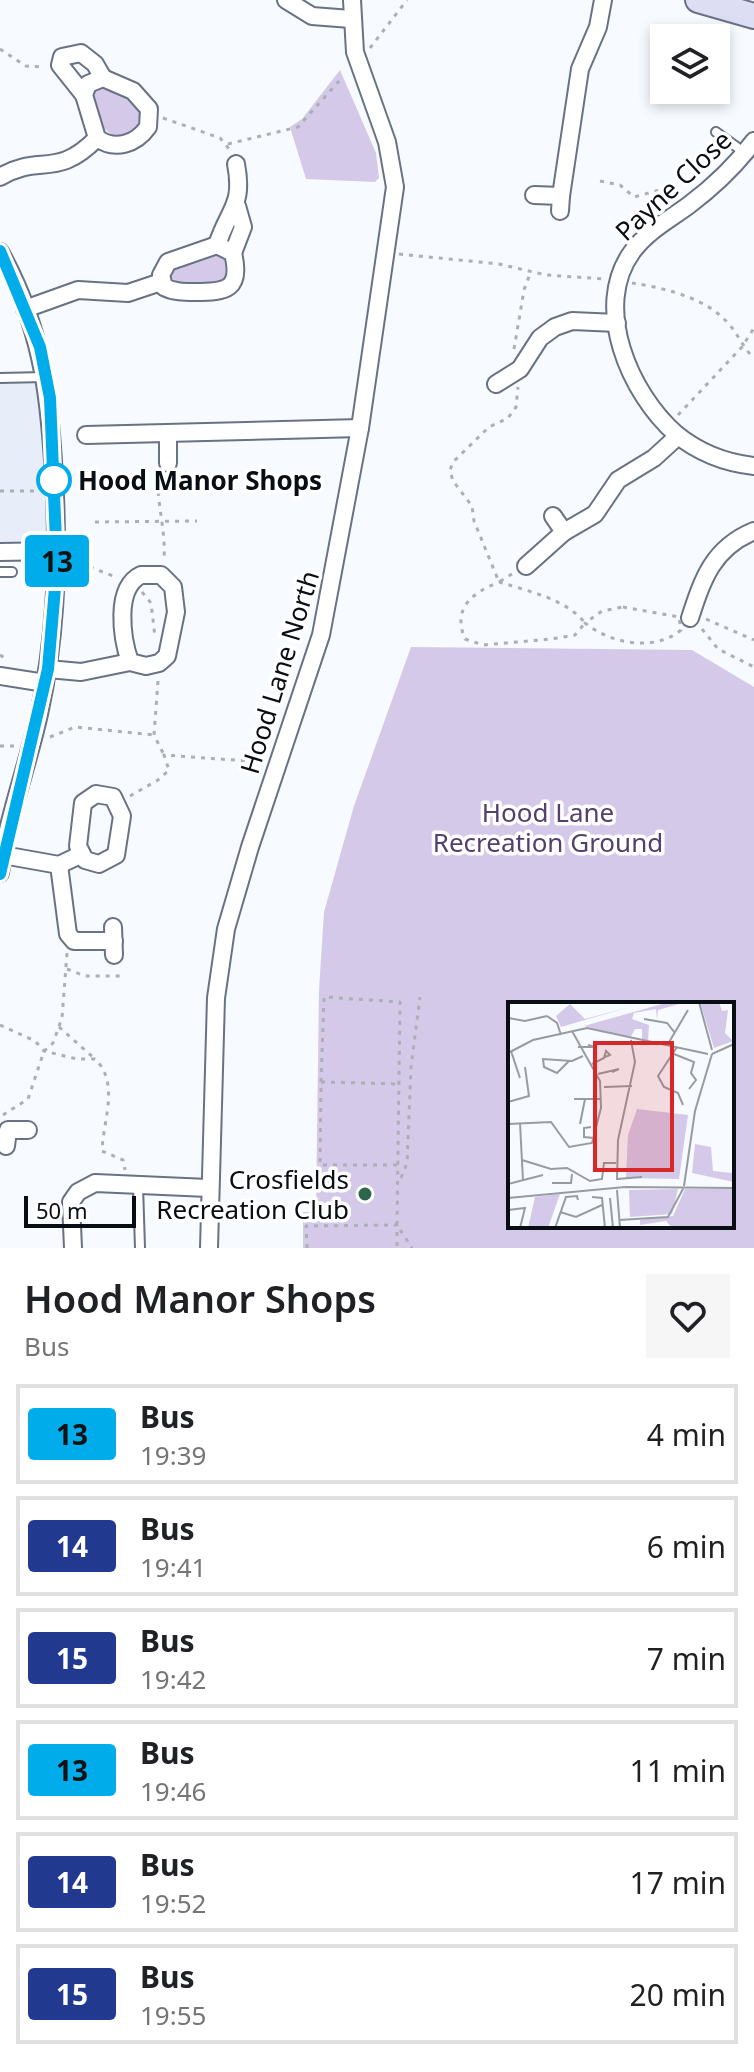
<!DOCTYPE html>
<style>
:root{--surface:#fff;--page:#f6f6f6;--text:#202124;--muted:#757577;--line:#e0e0e0}
body{margin:0;font-family:"Noto Sans",sans-serif;background:var(--page);color:var(--text);height:100vh;display:flex;flex-direction:column;font-size:30px;white-space:nowrap}
*{box-sizing:border-box;margin:0}
p{font-size:26px;color:var(--muted)}
.icon{flex:none;width:44px;height:44px;fill:none;stroke:currentColor;stroke-width:2;stroke-linecap:round;stroke-linejoin:round}
.map{position:relative;height:1248px;overflow:hidden}
.details{display:flex;flex-direction:column;background:var(--surface);flex:1}
.details>*{flex:none}
.badge{padding:0 16px;border-radius:6px;font-size:28px;line-height:52px}
.tools{position:absolute;left:650px;top:24px;display:grid;gap:16px}
.tools a{display:grid;place-items:center;width:80px;height:80px;border-radius:0px;background:var(--surface);box-shadow:0 4px 12px #0003;font-size:40px}
.scale{position:absolute;left:24px;bottom:20px;width:112px;box-sizing:border-box;padding-left:8px;border:4px solid #090d14;border-top:0;font-size:22px;line-height:28px;white-space:nowrap;color:#090d14;-webkit-text-stroke:6px #fff;paint-order:stroke}
.map>.badge{position:absolute;translate:-50% -50%;box-shadow:0 0 0 4px #fff}
.round{display:grid;place-items:center;flex:none;width:84px;height:84px;border-radius:0px;background:var(--page)}
.head{display:flex;align-items:center;justify-content:space-between;height:136px;padding:0 24px}
h1{font-size:38px;font-weight:600;line-height:60px}
ul{padding:0;list-style:none}
li{display:flex;align-items:center;gap:24px;height:100px;margin:0 16px 12px;padding:0 8px;border:4px solid var(--line);border-radius:0px}
li div{flex:1}
li b{display:block;font-size:30px}
li em{font-style:normal}
li .badge{min-width:88px;font-weight:700;text-align:center}
.map>svg:first-child{display:block}
.built{fill:#e7eef9}
.green{fill:#d5c9ea;fill-rule:evenodd}
.lines{fill:none;stroke-linecap:round;stroke-linejoin:round}
.lane-casing{stroke:#687284;stroke-width:12}
.street-casing{stroke:#687284;stroke-width:20}
.secondary-casing{stroke:#687284;stroke-width:28}
.path{stroke:#acafb4;stroke-width:3;stroke-dasharray:4 6;stroke-linecap:butt}
.lane{stroke:#fff;stroke-width:8}
.street{stroke:#fff;stroke-width:16}
.secondary{stroke:#ddddf3;stroke-width:24}
.line-casing{stroke:#fff;stroke-width:18}
.line{stroke:#00ace9;stroke-width:12}
.stop-dot{fill:#fff;stroke:#00ace9;stroke-width:4}
.poi-dot{fill:#2d654d;stroke:#fff;stroke-width:3}
.labels{text-anchor:middle;dominant-baseline:central;stroke-width:7;stroke-linejoin:round;paint-order:stroke}
.street-label{font-size:26px;fill:#090d14;stroke:#fff}
.stop-label{font-size:26px;font-weight:bold;fill:#090d14;stroke:#fff;text-anchor:start}
.park-label{font-size:26px;fill:#53406e;stroke:#fff}
.poi-label{font-size:26px;fill:#090d14;stroke:#fff;text-anchor:end}
.inset-road{fill:none;stroke:#989ba0;stroke-width:2}
.view{fill:#d62828;fill-opacity:0.15;stroke:#d62828;stroke-width:4}
.inset-edge{fill:none;stroke:#090d14;stroke-width:4}
</style>
<div class="map">
<svg width="754" height="1248" viewBox="0 0 754 1248">
<rect width="100%" height="100%" fill="#f7fafe"/>
<polygon class="built" points="0,375 45,376 50,554 0,554"/>
<g class="green">
<polygon points="340,70 376,153 379,178 375,182 306,179 290,127 302,119"/>
<polygon points="98,84 136,98 145,116 135,135 114,137 98,123 91,90"/>
<polygon points="213,251 227,258 228,278 221,285 182,284 171,278 174,266"/>
<path d="M411,647l281,3 62,37v561h-451v-36h13l3,-222 5,-78 30,-106zM732,1004v222h-222v-222z"/>
</g>
<g class="lines">
<defs>
<g id="lane">
<polyline points="716,132 745,153"/>
<polyline points="0,378 45,377"/>
<polyline points="0,572 12,572"/>
<polyline points="138,1186 140,1248"/>
</g>
<g id="street">
<polyline points="286,0 312,16 351,19"/>
<path d="M103,78l30,13 16,18 -1,18c-12,17 -33,24 -51,11l-13,-43 4,-11z"/>
<polyline points="84,95 60,65 62,57 81,53 95,64 103,78"/>
<path d="M754,141c-18,24 -41,46 -65,64 -20,15 -42,26 -57,47 -40,55 -2,142 44,182 22,18 50,29 78,32"/>
<path d="M0,177c40,-24 56,3 97,-39"/>
<polyline points="534,195 561,196 560,211"/>
<polyline points="561,196 580,69 598,27 603,0"/>
<path d="M217,245l16,8c9,37 -7,39 -38,39 -11,0 -21,0 -31,-5l-3,-12 7,-13z"/>
<path d="M217,245c12,-37 27,-39 19,-81"/>
<path d="M0,252c45,80 51,156 55,245 3,75 0,145 -16,217 -12,54 -32,105 -39,159"/>
<polyline points="233,253 243,227 237,206"/>
<polyline points="25,309 78,290 128,293 161,282"/>
<polyline points="496,384 520,369 540,338 555,327 572,321 617,323"/>
<polyline points="168,434 168,463"/>
<polyline points="86,435 360,428"/>
<polyline points="564,532 595,514 618,480 654,458 678,436"/>
<polyline points="0,552 57,551"/>
<polyline points="526,566 564,532 553,516"/>
<path d="M690,618c13,-40 23,-70 64,-87"/>
<path d="M48,669l33,3 49,-10 16,4 13,-3 8,-7 9,-44 -3,-25 -12,-12h-20c-27,13 -19,64 -11,87"/>
<polyline points="0,676 45,683"/>
<polygon points="96,794 113,797 122,816 116,855 99,864 85,860 78,846 83,803"/>
<polyline points="3,855 59,865 80,855"/>
<polyline points="59,865 68,934 74,941 114,941"/>
<polyline points="113,927 114,955"/>
<polyline points="6,1146 8,1130 28,1130"/>
<polyline points="73,1248 71,1202 78,1192 95,1183 208,1188"/>
<polyline points="209,1248 216,998 226,929 250,847 321,635 360,428 395,187 387,142 355,52 352,0"/>
</g>
<polyline id="secondary" points="698,0 754,16"/>
</defs>
<use href="#lane" class="lane-casing"/>
<use href="#street" class="street-casing"/>
<use href="#secondary" class="secondary-casing"/>
<g class="path">
<polyline points="370,48 407,0"/>
<polyline points="0,49 26,66 45,67"/>
<polyline points="163,118 220,138 230,150"/>
<polyline points="228,144 298,127 339,81"/>
<polyline points="600,181 620,185 634,197 660,190 678,194"/>
<polyline points="399,254 499,264 546,275 605,279"/>
<path d="M632,283c32,5 72,14 95,39 11,11 15,25 27,36"/>
<polyline points="514,349 524,290 531,271"/>
<polyline points="678,415 742,347 754,328"/>
<path d="M158,472c-2,30 8,57 6,87"/>
<polyline points="0,491 34,491"/>
<polyline points="95,522 197,521"/>
<polyline points="71,560 116,577"/>
<polyline points="512,574 499,582 474,521 472,506 453,481 450,470 453,462 489,427 508,418 516,407 518,387"/>
<path d="M499,582c29,9 67,17 86,41l-10,12 -24,4 -68,6 -18,-6c-13,-31 7,-46 34,-57z"/>
<polyline points="142,592 151,603 155,637"/>
<path d="M623,607l56,10 2,13c-26,22 -70,14 -96,-7l17,-12z"/>
<polyline points="706,619 754,640"/>
<polyline points="702,629 718,649 754,667"/>
<polyline points="0,655 8,660"/>
<polyline points="158,681 154,735 164,755"/>
<polyline points="50,737 75,727 154,735"/>
<polyline points="0,746 15,746"/>
<polyline points="130,796 158,780 169,770 164,755 261,762"/>
<polyline points="67,969 85,976 120,976 119,971"/>
<path d="M0,1025l35,16 9,10 33,8h18c25,24 8,61 7,92l21,9 2,10"/>
<polyline points="59,1027 95,1059"/>
<polyline points="321,1082 324,997 400,1002 397,1225 412,1248"/>
<polyline points="3,1115 28,1099 44,1051 53,1043 62,1018 67,953"/>
<polyline points="397,1165 320,1165 321,1082 399,1084"/>
<polyline points="401,1178 407,1163 411,1067 420,997"/>
<polyline points="307,1248 306,1226 397,1225 397,1248"/>
</g>
<use href="#lane" class="lane"/>
<use href="#street" class="street"/>
<use href="#secondary" class="secondary"/>
</g>
<g class="lines">
<defs>
<polyline id="line" points="0,251 40,347 50,398 57,565 48,669 0,874"/>
</defs>
<use href="#line" class="line-casing"/>
<use href="#line" class="line"/>
</g>
<circle class="stop-dot" cx="54" cy="480" r="16"/>
<circle class="poi-dot" cx="365" cy="1194" r="8"/>
<g class="labels">
<g class="street-label">
<text transform="translate(673 185) rotate(-43)">Payne Close</text>
<text transform="translate(279 672) rotate(-73)">Hood Lane North</text>
</g>
<g class="stop-label">
<text x="78" y="480">Hood Manor Shops</text>
</g>
<g class="park-label">
<text x="548" y="812">Hood Lane<tspan x="548" dy="30">Recreation Ground</tspan></text>
</g>
<g class="poi-label">
<text x="349" y="1179">Crosfields<tspan x="349" dy="30">Recreation Club</tspan></text>
</g>
</g>
<g transform="translate(508 1002)">
<rect width="226" height="226" fill="#f7fafe"/>
<path d="M161,0h17l-28,8 -1,10 -1,-11 -22,4 -2,6 17,6 -1,16h-6v-12h-7l-5,9 -46,-12zM192,0h19l3,9 6,-1 -3,23 8,8 -19,7zM62,2l15,15 48,-13 -72,21 -5,-11zM129,107l51,6 -9,64 -53,-1 2,-43zM187,142l16,3 2,24 19,2 2,-10v19l-42,-9zM170,187l-6,25 -42,3 -1,-27zM177,187h49v39h-62l-6,-7 -26,4v-5l33,-4zM52,192l-12,34h-20l7,-31z" fill="#d5c9ea"/>
<path class="inset-road" d="M191,0l13,48M39,14l10,7 4,12M0,16l17,3 22,-5M136,17l23,4 8,10M160,42l20,-34M70,45h17l-7,-2M169,45l-19,29 6,11 14,6 5,12M3,49l9,27M0,51l25,-13 54,-12 121,26M166,52l20,8 -3,11 5,7 -7,9M204,52l22,-10M61,59l-12,12 -13,-6 -1,-8 29,2 11,-5M84,62l12,-6 2,-7 4,4 -5,2M90,72l21,-5 -7,3M96,85l28,-1M66,97h27M0,100l21,-6 -4,-29M12,121l3,58M0,122l43,-2 18,25 23,-4 9,-35 -1,-27 -28,-50M72,122l5,-25M83,125l-7,1v9l10,1M14,158l29,9 16,-1 23,13 12,-2 2,-16h12M109,177l25,-2M109,178l1,-40 17,-78 -4,-22M44,181h19l1,-9M0,182l35,-9M176,184l11,-75 17,-57M109,188l3,38M84,195l10,1 3,30M0,196l117,-11 109,1M102,196l3,30M0,208l17,-2 -5,20M52,210l16,5 26,-12M111,218l49,-3 16,-30M47,226l11,-31 11,-1 1,4"/>
<path class="view" d="M87,41h77v127h-77z"/>
<rect width="226" height="226" class="inset-edge"/>
</g>
</svg>
<div class="tools">
<a><svg class="icon" aria-label="layers" viewBox="0 0 24 24"><path d="M12 4l9 5-9 5-9-5zM3 14l9 5 9-5"/></svg></a>
</div>
<div class="scale">50 m</div>
<b class="badge" style="left:57px;top:561px;background:#00ace9;color:#111">13</b>
</div>
<section class="details">
<div class="head"><div><h1>Hood Manor Shops</h1><p>Bus</p></div><a class="round"><svg class="icon" aria-label="heart" viewBox="0 0 24 24"><path d="M12 20l-8-8c-3-5 5-10 8-4 3-6 11-1 8 4z"/></svg></a></div>
<ul>
<li><span class="badge" style="background:#00ace9;color:#111">13</span><div><b>Bus</b><p>19:39</p></div><em>4 min</em></li>
<li><span class="badge" style="background:#213a8f;color:#fff">14</span><div><b>Bus</b><p>19:41</p></div><em>6 min</em></li>
<li><span class="badge" style="background:#213a8f;color:#fff">15</span><div><b>Bus</b><p>19:42</p></div><em>7 min</em></li>
<li><span class="badge" style="background:#00ace9;color:#111">13</span><div><b>Bus</b><p>19:46</p></div><em>11 min</em></li>
<li><span class="badge" style="background:#213a8f;color:#fff">14</span><div><b>Bus</b><p>19:52</p></div><em>17 min</em></li>
<li><span class="badge" style="background:#213a8f;color:#fff">15</span><div><b>Bus</b><p>19:55</p></div><em>20 min</em></li>
</ul>
</section>
